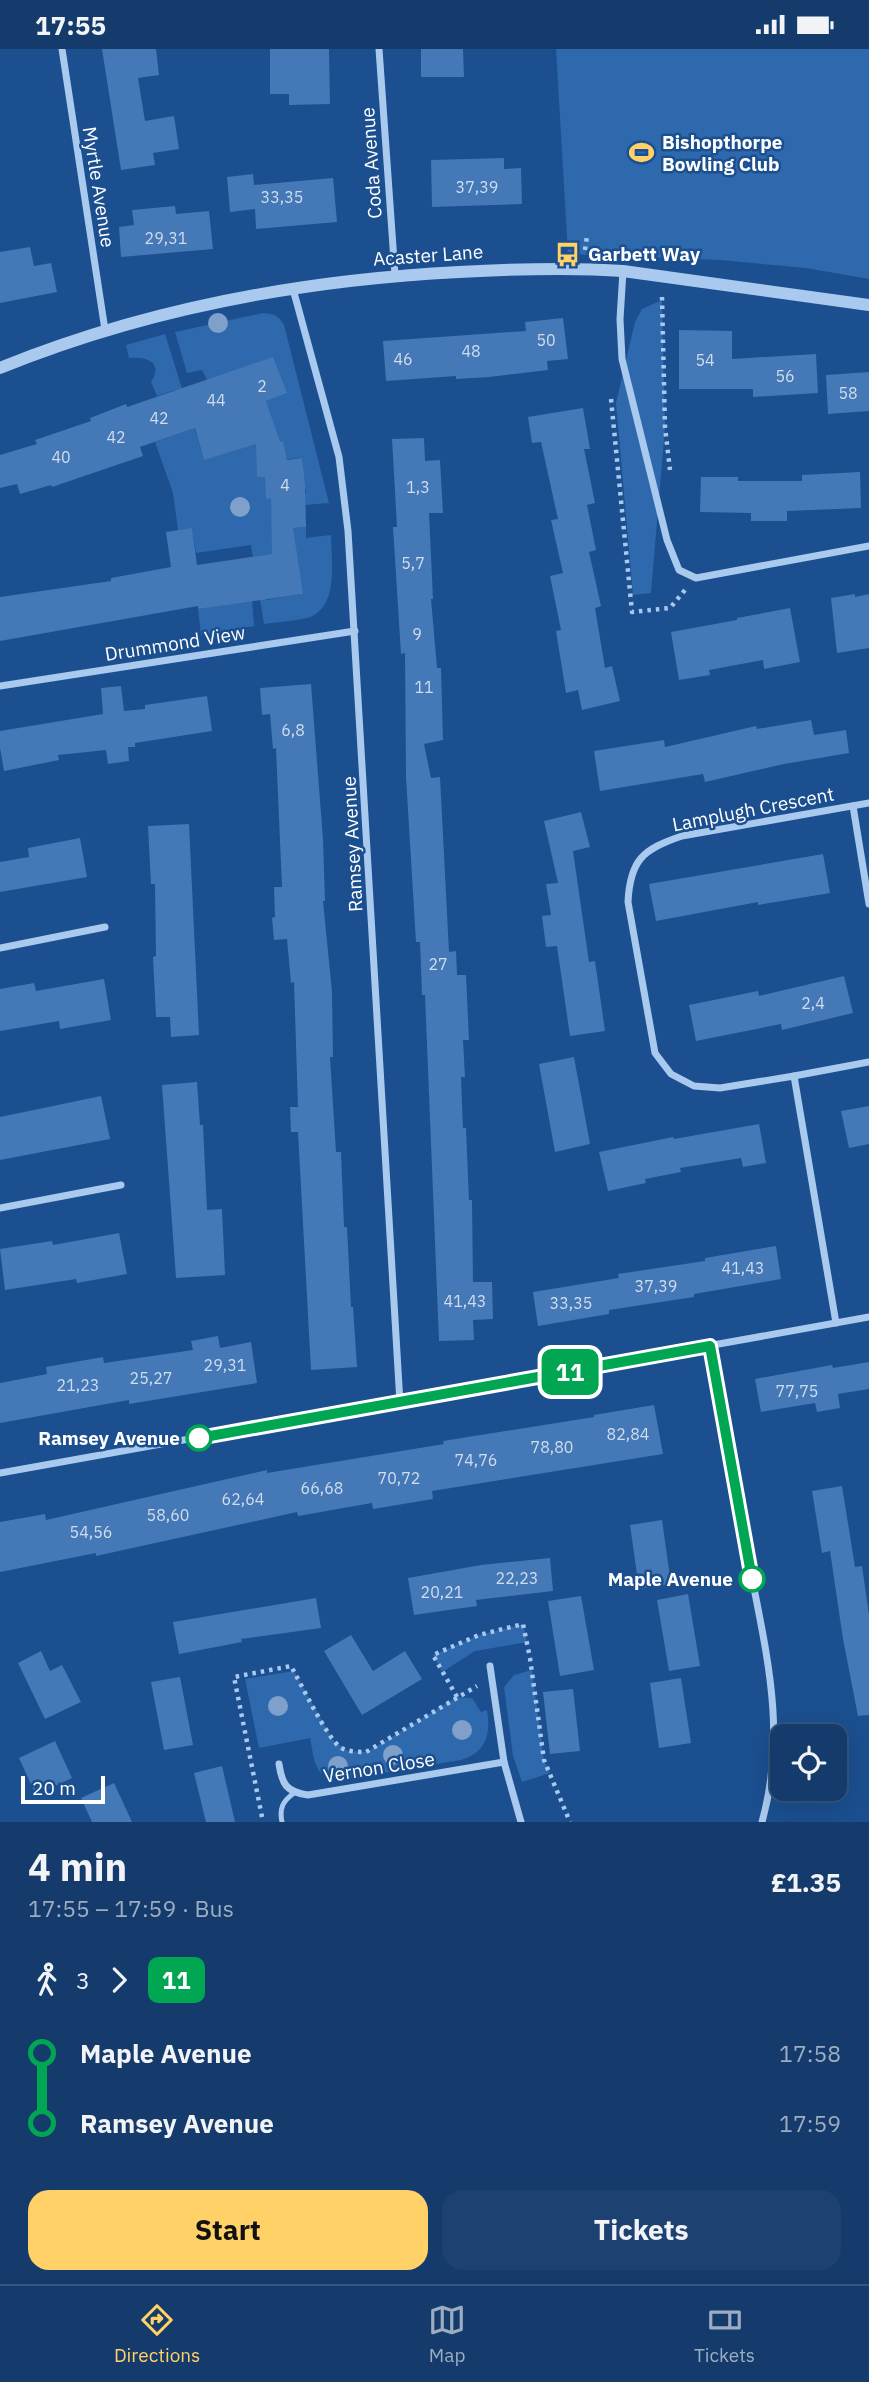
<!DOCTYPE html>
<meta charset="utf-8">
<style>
:root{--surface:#143b6b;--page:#1d4271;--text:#f1f3f6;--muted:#9dadc1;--line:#33557e;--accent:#ffd166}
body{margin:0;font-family:"IBM Plex Sans",sans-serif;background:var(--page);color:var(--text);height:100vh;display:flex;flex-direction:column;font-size:26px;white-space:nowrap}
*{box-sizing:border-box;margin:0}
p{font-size:23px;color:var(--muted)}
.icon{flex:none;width:38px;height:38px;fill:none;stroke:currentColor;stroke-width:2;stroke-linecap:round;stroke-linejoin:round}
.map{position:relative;height:1773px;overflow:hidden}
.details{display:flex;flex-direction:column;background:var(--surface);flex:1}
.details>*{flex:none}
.badge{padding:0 14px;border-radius:10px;font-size:24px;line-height:46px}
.controls{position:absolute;left:770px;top:1675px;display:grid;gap:14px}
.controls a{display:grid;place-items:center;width:77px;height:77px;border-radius:14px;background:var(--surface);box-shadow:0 7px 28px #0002,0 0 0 2px var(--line);font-size:35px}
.scale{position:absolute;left:21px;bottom:18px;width:84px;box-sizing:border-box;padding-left:7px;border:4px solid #fff;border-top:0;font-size:19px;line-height:24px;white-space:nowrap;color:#fff;-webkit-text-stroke:5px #1b4f8f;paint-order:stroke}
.map>.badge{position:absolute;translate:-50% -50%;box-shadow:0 0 0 4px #fff}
.legs{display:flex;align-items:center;gap:10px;height:77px;padding:0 28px;font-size:23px}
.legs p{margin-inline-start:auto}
.head{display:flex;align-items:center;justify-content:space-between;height:119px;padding:0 28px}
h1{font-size:38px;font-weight:700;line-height:52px}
.action{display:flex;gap:14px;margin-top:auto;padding:14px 28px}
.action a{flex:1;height:80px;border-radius:21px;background:var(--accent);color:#111;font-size:28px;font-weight:700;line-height:80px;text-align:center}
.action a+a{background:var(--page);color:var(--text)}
ul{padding:0 28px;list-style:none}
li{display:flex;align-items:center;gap:24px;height:70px;font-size:26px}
li i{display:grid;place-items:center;width:10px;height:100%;margin:0 9px;background:currentColor}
li i::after{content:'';width:18px;height:18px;margin:-9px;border:5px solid;border-radius:50%;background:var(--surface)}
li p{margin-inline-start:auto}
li:first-child i{background:linear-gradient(#0000 50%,currentColor 0)}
li:last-child i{background:linear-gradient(currentColor 50%,#0000 0)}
.status{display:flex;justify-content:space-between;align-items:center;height:49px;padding:0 35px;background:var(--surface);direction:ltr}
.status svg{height:19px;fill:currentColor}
.dock{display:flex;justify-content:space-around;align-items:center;height:98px;border-top:2px solid var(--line);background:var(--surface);font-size:19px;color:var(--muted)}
.dock a{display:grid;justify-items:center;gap:4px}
.dock .active{color:var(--accent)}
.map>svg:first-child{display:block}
.green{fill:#2e69ad;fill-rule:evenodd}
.building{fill:#4478b7}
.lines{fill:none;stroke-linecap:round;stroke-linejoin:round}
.path{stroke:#a9c9ee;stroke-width:4.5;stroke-dasharray:3.5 5;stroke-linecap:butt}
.service{stroke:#a9c9ee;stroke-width:5}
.minor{stroke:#a9c9ee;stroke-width:7}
.tertiary{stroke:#a9c9ee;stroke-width:12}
.tree{fill:#7ea0ca}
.line-1-casing{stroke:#fff;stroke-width:16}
.line-1{stroke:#00a651;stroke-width:10}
.stop-1-dot{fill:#fff;stroke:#00a651;stroke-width:3.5}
.labels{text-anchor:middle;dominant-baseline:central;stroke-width:5;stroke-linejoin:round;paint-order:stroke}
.number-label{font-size:16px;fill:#d0dded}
.poi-label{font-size:19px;font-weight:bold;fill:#fff;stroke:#1b4f8f;text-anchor:start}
.street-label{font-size:19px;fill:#fff;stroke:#1b4f8f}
.stop-label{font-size:19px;font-weight:bold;fill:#fff;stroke:#1b4f8f;text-anchor:end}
</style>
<div class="status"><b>17:55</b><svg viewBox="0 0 49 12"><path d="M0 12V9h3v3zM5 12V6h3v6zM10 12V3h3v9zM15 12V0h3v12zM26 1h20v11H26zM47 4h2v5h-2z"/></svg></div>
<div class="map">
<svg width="869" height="1773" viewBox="0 0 869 1773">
<rect width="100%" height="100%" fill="#1b4f8f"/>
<g class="green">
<polygon points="556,0 869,0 869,230 806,219 720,211 568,205"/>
<polygon points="662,251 665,378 651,544 633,546 616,354 635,273 642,260"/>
<path d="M263,264c11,1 15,2 21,12l45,178 -24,2 -34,-5 2,29 33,-2v11l25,-3c0,25 9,73 -24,83 -13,3 -29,4 -43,6l-13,-79 -55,8 -4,-24 -14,1 -5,-37 -18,-51 34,-12 -14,-40 -18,6 -6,-14c13,-20 -5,-26 -22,-24l-3,-13 39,-11 39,125 3,-79 -5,-10 -15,3 -12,-41zM273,309l13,35 -20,8 3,10 -17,6zM301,409l5,35 -39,5 -2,-21h-8l7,-16zM260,508l42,37 -36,6z"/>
<polygon points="252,551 254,577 201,586 198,560"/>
<polygon points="523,1575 527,1593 475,1602 442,1623 433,1606 479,1586"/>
<polygon points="532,1621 544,1711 550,1724 522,1733 513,1707 504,1638 514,1626"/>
<path d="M294,1622l39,69 15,11 19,1 90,-55 15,1 9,14 6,-2c4,25 -1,42 -26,50l-115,19c-32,2 -31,-16 -36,-41l-51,10 -14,-69z"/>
</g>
<g class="building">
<polygon points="102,0 156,0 159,26 138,29 145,72 174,67 179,100 153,104 155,116 121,121"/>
<polygon points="270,0 329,0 330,55 289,56 289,45 270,45"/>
<polygon points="421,0 463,0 464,28 421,28"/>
<polygon points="504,109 504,120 521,119 522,155 432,158 431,111"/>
<polygon points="253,125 254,136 333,129 337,173 256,180 255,160 230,163 227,128"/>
<polygon points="175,157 176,165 209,162 213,200 121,208 119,178 134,176 132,161"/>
<polygon points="30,198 34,217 51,214 57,243 0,254 0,203"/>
<polygon points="563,269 568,310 547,312 548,321 489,328 456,330 456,327 386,332 383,292 526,282 525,273"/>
<polygon points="679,281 732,282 732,310 816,305 818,344 753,348 753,340 679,340"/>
<polygon points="273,308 287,344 266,352 280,393 283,392 287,411 302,409 305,435 306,478 293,479 303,545 198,560 198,557 0,592 0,548 111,532 111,529 171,518 166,483 192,479 197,516 272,505 271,449 266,450 265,428 257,428 256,395 204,411 195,379 140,398 143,407 52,438 51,436 20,445 17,435 0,439 0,406 37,395 35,391 91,372 90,369 126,355 127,358"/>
<polygon points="869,323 869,362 828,365 826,326"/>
<polygon points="583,359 590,400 584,400 595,454 587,456 596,501 589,503 601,557 595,559 605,619 612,617 620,652 582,661 578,641 566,644 556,582 561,581 550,527 563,524 551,471 558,470 541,393 532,394 528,368"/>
<polygon points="424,389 425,412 440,411 443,464 429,464 433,550 431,550 437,619 441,619 443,691 424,695 431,729 440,728 449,903 456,902 457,926 466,926 469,991 463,991 465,1028 461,1028 463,1079 466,1079 469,1151 472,1151 473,1233 492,1233 493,1270 473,1271 474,1291 439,1292 425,946 422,946 420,893 416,893 406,728 405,604 401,605 393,478 397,478 392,390"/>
<polygon points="860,423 861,459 787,462 787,472 751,472 751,464 700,463 701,428 738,428 738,432 802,432 802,426"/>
<polygon points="855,545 855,548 869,545 869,599 837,604 831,549"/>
<polygon points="790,559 800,613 764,620 763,611 709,621 710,626 679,631 671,583 737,571 737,569"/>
<polygon points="311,635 323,790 325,852 323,852 332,943 333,1008 330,1008 336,1103 341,1103 344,1178 347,1178 351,1258 353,1258 357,1318 311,1321 298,1083 291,1083 290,1058 298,1058 294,933 291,934 287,890 274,891 272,869 275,868 274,838 282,838 276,699 273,700 270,665 262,666 260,639"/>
<polygon points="121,637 124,662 145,660 145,656 207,647 212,682 135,694 135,698 128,698 129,712 108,715 106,701 58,706 59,711 4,722 0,699 0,682 103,665 101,639"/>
<polygon points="811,671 814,686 846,681 849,704 784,715 705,733 703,725 600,742 594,702 664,691 665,698 756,677 757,680"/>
<polygon points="581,763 590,798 573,802 589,913 595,912 605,982 570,987 557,897 546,898 542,867 551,866 546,835 558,834 544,772"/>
<polygon points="189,775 199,986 171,988 170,968 156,968 153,908 156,907 155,835 151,835 148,777"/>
<polygon points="80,789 87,828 0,843 0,813 29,808 28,799"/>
<polygon points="823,805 830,844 758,856 758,853 656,872 649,835"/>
<polygon points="844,927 853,964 782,981 781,975 696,992 689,956 758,942 759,947"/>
<polygon points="104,930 111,971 60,980 59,972 0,982 0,940 34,934 36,942"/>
<polygon points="574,1008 590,1095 555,1103 539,1015"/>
<polygon points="197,1033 200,1076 203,1076 207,1161 222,1160 225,1226 176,1229 162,1036"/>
<polygon points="101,1047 110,1090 0,1111 0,1068"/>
<polygon points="869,1057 869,1095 849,1099 841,1062"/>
<polygon points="759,1075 766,1114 743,1118 741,1109 680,1119 681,1123 645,1130 646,1134 608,1142 599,1103 673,1088 674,1090"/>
<polygon points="119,1184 127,1225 77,1234 76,1230 5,1241 0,1200 52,1192 53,1196"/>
<polygon points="776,1197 781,1230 694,1245 694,1248 609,1261 609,1265 538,1277 533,1243 619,1229 618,1225 705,1212 705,1209"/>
<polygon points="218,1287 220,1299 251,1293 257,1334 129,1355 129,1351 0,1374 0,1334 47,1325 46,1318 103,1308 104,1314 193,1301 191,1292"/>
<polygon points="869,1313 869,1340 838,1345 840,1359 817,1363 815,1354 761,1363 755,1330 832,1316 833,1319"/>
<polygon points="654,1356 663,1405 432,1442 433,1450 373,1460 372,1454 298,1467 297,1463 96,1507 96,1504 0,1523 0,1473 45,1465 46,1471 267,1421 267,1424 444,1395 443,1392 594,1368 594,1366"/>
<polygon points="842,1437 855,1518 862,1517 869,1566 869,1666 858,1667 843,1590 830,1502 822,1504 812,1442"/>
<polygon points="662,1471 671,1535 639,1540 630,1476"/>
<polygon points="550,1509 553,1542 476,1551 477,1557 414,1566 408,1529 481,1516"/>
<polygon points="688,1545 700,1617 669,1622 657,1551"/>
<polygon points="581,1547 594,1621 560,1627 548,1552"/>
<polygon points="316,1549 321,1579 241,1590 242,1593 179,1605 173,1573"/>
<polygon points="351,1586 373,1622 405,1602 422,1630 362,1666 324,1602"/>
<polygon points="41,1602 50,1622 62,1616 81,1653 45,1670 18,1614"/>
<polygon points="180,1628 193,1696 164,1701 151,1633"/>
<polygon points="681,1629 691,1694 659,1699 650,1634"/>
<polygon points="573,1640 580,1702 550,1705 543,1643"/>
<polygon points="55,1692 72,1729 36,1746 19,1709"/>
<polygon points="222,1717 235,1773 206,1773 194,1724"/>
<polygon points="114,1734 132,1773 92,1773 81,1749"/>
</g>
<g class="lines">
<g class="path">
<polyline points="585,201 587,187"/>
<polyline points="662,248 665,378 670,421"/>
<polyline points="611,350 632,563 670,559 685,541"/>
<polyline points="457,1648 433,1606 479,1586 523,1575 530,1609 544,1711 570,1773"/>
<path d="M262,1768l-28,-140 57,-11c9,16 36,72 49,81 7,5 18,5 26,5l111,-66"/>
</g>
<path class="service" d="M282,1773c-3,-14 1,-21 12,-29"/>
<g class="minor">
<polyline points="62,0 105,281"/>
<polyline points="379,0 395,226"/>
<polyline points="623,222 620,270 622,310 667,491 679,521 696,529 869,497"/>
<polyline points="293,240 339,408 348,482 400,1354"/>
<polyline points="0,637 355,582"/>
<polyline points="853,757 869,855"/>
<polyline points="0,899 105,878"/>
<polyline points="794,1027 869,1013"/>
<polyline points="0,1159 121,1136"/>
<path d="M836,1274l-42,-247 -74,12 -26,-2 -23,-12 -16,-21 -27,-151c2,-42 15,-53 54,-66l187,-33"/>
<path d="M710,1297c13,71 26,141 38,211 17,92 40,172 14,265"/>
<polyline points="0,1424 869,1268"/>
<polyline points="490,1617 504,1713 521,1773"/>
<path d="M279,1715c3,20 7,28 29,31l196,-33"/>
</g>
<path class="tertiary" d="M0,319c145,-59 303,-88 459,-96 55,-3 109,-5 164,-1l246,34"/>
</g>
<g class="tree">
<circle cx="218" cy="274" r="10"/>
<circle cx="240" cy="458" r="10"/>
<circle cx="278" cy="1657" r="10"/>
<circle cx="462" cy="1681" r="10"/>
<circle cx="393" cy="1706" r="10"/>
<circle cx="338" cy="1717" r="10"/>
</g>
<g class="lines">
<defs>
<polyline id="line-1" points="199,1389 710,1297 752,1530"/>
</defs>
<use href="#line-1" class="line-1-casing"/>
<use href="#line-1" class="line-1"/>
</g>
<defs>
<symbol id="stadium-bare" viewBox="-9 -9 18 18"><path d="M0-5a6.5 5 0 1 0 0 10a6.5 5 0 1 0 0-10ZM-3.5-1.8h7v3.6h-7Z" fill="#ffd166" stroke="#1b4f8f" stroke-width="2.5" paint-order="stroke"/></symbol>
<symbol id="bus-bare" viewBox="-9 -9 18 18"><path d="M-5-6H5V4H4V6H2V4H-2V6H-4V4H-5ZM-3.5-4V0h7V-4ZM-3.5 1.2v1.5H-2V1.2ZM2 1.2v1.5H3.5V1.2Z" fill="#ffd166" stroke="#1b4f8f" stroke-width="2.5" paint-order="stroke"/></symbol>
</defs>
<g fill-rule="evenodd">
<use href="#stadium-bare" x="624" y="86" width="35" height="35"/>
<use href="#bus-bare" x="550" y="188" width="35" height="35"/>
</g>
<g class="stop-1-dot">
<circle cx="199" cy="1389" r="12"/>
<circle cx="752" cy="1530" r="12"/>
</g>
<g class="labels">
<g class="number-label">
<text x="477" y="138">37,39</text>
<text x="282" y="148">33,35</text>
<text x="166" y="189">29,31</text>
<text x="546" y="291">50</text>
<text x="471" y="302">48</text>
<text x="403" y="310">46</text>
<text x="705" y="311">54</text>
<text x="785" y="327">56</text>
<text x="262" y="337">2</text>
<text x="848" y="344">58</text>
<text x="216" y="351">44</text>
<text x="159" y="369">42</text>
<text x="116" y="388">42</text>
<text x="61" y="408">40</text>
<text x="285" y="436">4</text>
<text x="418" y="438">1,3</text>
<text x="413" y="514">5,7</text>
<text x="417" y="585">9</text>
<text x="424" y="638">11</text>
<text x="293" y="681">6,8</text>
<text x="438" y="915">27</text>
<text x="813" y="954">2,4</text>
<text x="743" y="1219">41,43</text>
<text x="656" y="1237">37,39</text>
<text x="465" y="1252">41,43</text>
<text x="571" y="1254">33,35</text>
<text x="225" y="1316">29,31</text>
<text x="151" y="1329">25,27</text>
<text x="78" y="1336">21,23</text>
<text x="797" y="1342">77,75</text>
<text x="628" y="1385">82,84</text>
<text x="552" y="1398">78,80</text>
<text x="476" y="1411">74,76</text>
<text x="399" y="1429">70,72</text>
<text x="322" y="1439">66,68</text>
<text x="243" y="1450">62,64</text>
<text x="168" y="1466">58,60</text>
<text x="91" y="1483">54,56</text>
<text x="517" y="1529">22,23</text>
<text x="442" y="1543">20,21</text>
</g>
<g class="poi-label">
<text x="662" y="93">Bishopthorpe<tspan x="662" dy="22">Bowling Club</tspan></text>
<text x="588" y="205">Garbett Way</text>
</g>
<g class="street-label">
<text transform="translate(371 114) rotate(-94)">Coda Avenue</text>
<text transform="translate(99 138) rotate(81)">Myrtle Avenue</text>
<text transform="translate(428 206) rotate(-4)">Acaster Lane</text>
<text transform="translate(175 594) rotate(-9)">Drummond View</text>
<text transform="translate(753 760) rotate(-11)">Lamplugh Crescent</text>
<text transform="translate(352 795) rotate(-93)">Ramsey Avenue</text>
<text transform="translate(379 1718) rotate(-9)">Vernon Close</text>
</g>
<g class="stop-label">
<text x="180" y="1389">Ramsey Avenue</text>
<text x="733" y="1530">Maple Avenue</text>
</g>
</g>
</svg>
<div class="controls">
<a><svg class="icon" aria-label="locate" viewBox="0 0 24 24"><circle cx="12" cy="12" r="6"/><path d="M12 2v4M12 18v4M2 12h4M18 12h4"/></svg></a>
</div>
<div class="scale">20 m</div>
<b class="badge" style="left:570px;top:1323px;background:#00a651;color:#fff">11</b>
</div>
<section class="details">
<div class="head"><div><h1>4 min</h1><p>17:55 – 17:59 · Bus</p></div><b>£1.35</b></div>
<div class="legs"><svg class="icon" aria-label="walk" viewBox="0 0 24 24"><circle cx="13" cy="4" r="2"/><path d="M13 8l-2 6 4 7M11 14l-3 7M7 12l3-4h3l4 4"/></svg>3<svg class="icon" aria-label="forward" viewBox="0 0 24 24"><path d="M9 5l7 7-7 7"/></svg><b class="badge" style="background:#00a651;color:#fff">11</b></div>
<ul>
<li><i style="color:#00a651"></i><b>Maple Avenue</b><p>17:58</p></li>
<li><i style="color:#00a651"></i><b>Ramsey Avenue</b><p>17:59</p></li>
</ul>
<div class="action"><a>Start</a><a>Tickets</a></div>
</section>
<nav class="dock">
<a class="active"><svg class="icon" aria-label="directions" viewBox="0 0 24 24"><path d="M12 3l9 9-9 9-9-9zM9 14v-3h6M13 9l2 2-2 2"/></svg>Directions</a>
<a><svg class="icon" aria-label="map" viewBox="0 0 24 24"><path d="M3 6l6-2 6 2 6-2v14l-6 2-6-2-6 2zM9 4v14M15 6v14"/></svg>Map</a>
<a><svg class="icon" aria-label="tickets" viewBox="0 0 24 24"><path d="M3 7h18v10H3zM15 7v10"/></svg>Tickets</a>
</nav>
